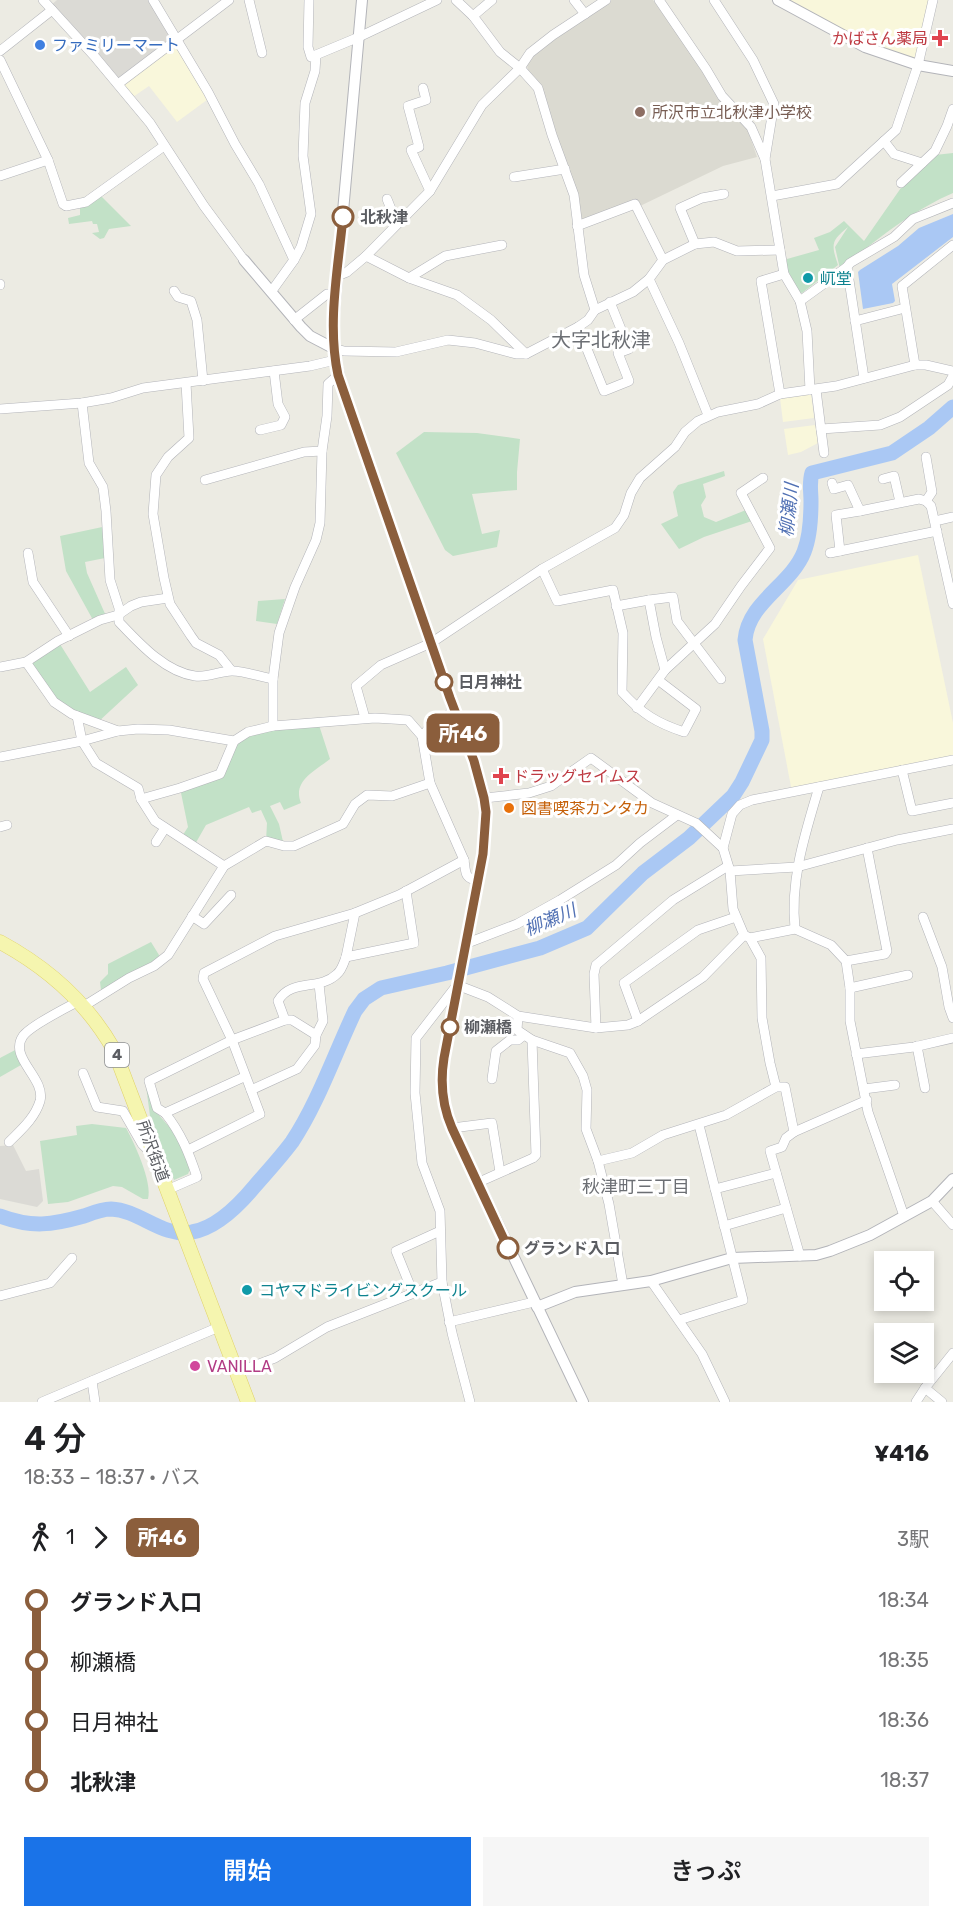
<!DOCTYPE html>
<html lang="ja">
<meta charset="utf-8">
<style>
:root{--surface:#fff;--page:#f6f6f6;--text:#202124;--muted:#757577;--accent:#1a73e8}
body{margin:0;font-family:Rubik,"Noto Sans JP",sans-serif;background:var(--page);color:var(--text);height:100vh;display:flex;flex-direction:column;font-size:22px;white-space:nowrap}
*{box-sizing:border-box;margin:0}
p{font-size:20px;color:var(--muted)}
.icon{flex:none;width:33px;height:33px;fill:none;stroke:currentColor;stroke-width:2;stroke-linecap:round;stroke-linejoin:round}
.map{position:relative;height:1402px;overflow:hidden}
.drawer{display:flex;flex-direction:column;background:var(--surface);flex:1}
.drawer>*{flex:none}
.badge{padding:0 12px;border-radius:9px;font-size:21px;line-height:39px}
.fabs{position:absolute;left:874px;top:1251px;display:grid;gap:12px}
.fabs a{display:grid;place-items:center;width:60px;height:60px;border-radius:0px;background:var(--surface);box-shadow:0 3px 9px #0003;font-size:30px}
.map>.badge{position:absolute;translate:-50% -50%;box-shadow:0 0 0 3px #fff}
.legs{display:flex;align-items:center;gap:9px;height:66px;padding:0 24px;font-size:20px}
.legs p{margin-inline-start:auto}
.headline{display:flex;align-items:center;justify-content:space-between;height:102px;padding:0 24px}
h1{font-size:33px;font-weight:600;line-height:45px}
.action{display:flex;gap:12px;margin-top:auto;padding:12px 24px}
.action a{flex:1;height:69px;border-radius:0px;background:var(--accent);color:#fff;font-size:24px;font-weight:600;line-height:69px;text-align:center}
.action a+a{background:var(--page);color:var(--text)}
ul{padding:0 24px;list-style:none}
li{display:flex;align-items:center;gap:21px;height:60px;font-size:22px}
li i{display:grid;place-items:center;width:9px;height:100%;margin:0 8px;background:currentColor}
li i::after{content:'';width:15px;height:15px;margin:-8px;border:4px solid;border-radius:50%;background:var(--surface)}
li p{margin-inline-start:auto}
li:first-child i{background:linear-gradient(#0000 50%,currentColor 0)}
li:last-child i{background:linear-gradient(currentColor 50%,#0000 0)}
.map>svg:first-child{display:block}
.commercial{fill:#f9f7db}
.industrial{fill:#dbdad5}
.education{fill:#dbdad1}
.green{fill:#c2e1c7}
.water{fill:#aac8f4}
.lines{fill:none;stroke-linecap:round;stroke-linejoin:round}
.river{stroke:#aac8f4;stroke-width:15}
.minor-casing{stroke:#b3b4b9;stroke-width:10}
.tertiary-casing{stroke:#b3b4b9;stroke-width:12}
.primary-casing{stroke:#e0d268;stroke-width:15}
.minor{stroke:#fff;stroke-width:9}
.tertiary{stroke:#fff;stroke-width:10}
.primary{stroke:#f5f5af;stroke-width:14}
.line-1-casing{stroke:#fff;stroke-width:14}
.line-1{stroke:#8b5e3c;stroke-width:9}
.health-dot{fill:#e0444e;stroke:#fff;stroke-width:2}
.shop-dot{fill:#3f7fe0;stroke:#fff;stroke-width:2}
.education-dot{fill:#8d6e63;stroke:#fff;stroke-width:2}
.stop-1-dot{fill:#fff;stroke:#8b5e3c;stroke-width:3}
.culture-dot{fill:#0f9aa8;stroke:#fff;stroke-width:2}
.food-dot{fill:#e8710a;stroke:#fff;stroke-width:2}
.hotel-dot{fill:#d1479c;stroke:#fff;stroke-width:2}
.labels{text-anchor:middle;dominant-baseline:central;stroke-width:6;stroke-linejoin:round;paint-order:stroke}
.shield{fill:#fff;stroke:#8c8e91;stroke-width:1.5}
.shield-label{font-size:15px;font-weight:bold;fill:#5b5d62}
.health-label{font-size:16px;fill:#be3a42;stroke:#fff;text-anchor:end}
.shop-label{font-size:16px;fill:#366cbe;stroke:#fff;text-anchor:start}
.education-label{font-size:16px;fill:#785e54;stroke:#fff;text-anchor:start}
.stop-label{font-size:16px;font-weight:bold;fill:#5b5d62;stroke:#fff;text-anchor:start}
.culture-label{font-size:16px;fill:#0d838f;stroke:#fff;text-anchor:start}
.food-label{font-size:16px;fill:#c56008;stroke:#fff;text-anchor:start}
.street-label{font-size:16px;fill:#5b5d62;stroke:#fff}
.hotel-label{font-size:16px;fill:#b23c85;stroke:#fff;text-anchor:start}
.water-label{font-size:18px;font-style:italic;fill:#5171b4;stroke:#fff}
.neighbourhood-label{font-size:18px;fill:#6c6f74;stroke:#fff}
.quarter-label{font-size:20px;fill:#6c6f74;stroke:#fff}
</style>
<div class="map">
<svg width="953" height="1402" viewBox="0 0 953 1402">
<rect width="100%" height="100%" fill="#ecebe3"/>
<g class="commercial">
<polygon points="778,0 933,0 918,65 890,57"/>
<polygon points="176,39 211,97 177,122 149,86 130,99 118,84"/>
<polygon points="811,394 814,418 783,422 780,398"/>
<polygon points="815,425 818,443 801,452 788,455 784,429"/>
<polygon points="918,555 953,723 953,760 792,792 763,639 798,580"/>
</g>
<g class="industrial">
<polygon points="57,0 149,0 175,40 118,84 49,7"/>
<polygon points="13,1145 26,1171 39,1169 43,1201 37,1207 0,1199 0,1146"/>
</g>
<polygon class="education" points="610,0 653,0 705,73 714,92 725,106 747,128 757,157 723,166 640,206 638,200 582,223 552,125 548,105 541,88 528,71 527,65 531,57 553,39 606,5"/>
<g class="green">
<path d="M953,153v40c-42,18 -78,48 -113,76l-5,-22 13,-20c-17,14 -17,17 -10,38l-36,28 -3,-1 -12,-23v-10l32,-9 -5,-12 16,-6 14,-11 20,20 39,-56 32,-30z"/>
<polygon points="101,196 131,226 109,229 104,238 100,239 92,233 99,232 97,224 93,224 92,221 69,224 68,218 80,215 80,207"/>
<polygon points="424,432 477,433 520,439 517,472 517,490 472,494 482,534 500,530 497,547 453,556 445,550 396,453"/>
<polygon points="724,471 725,476 703,484 706,497 701,505 704,517 716,522 746,510 752,521 704,537 679,549 661,524 678,516 673,492 678,485"/>
<polygon points="107,526 110,557 85,562 87,573 106,616 93,620 66,571 60,536"/>
<polygon points="285,599 277,624 256,621 258,601"/>
<polygon points="58,641 90,692 126,667 138,685 97,723 54,702 26,662"/>
<path d="M318,722l12,37c-15,12 -38,22 -29,44l-17,7 -4,-8 -10,4 9,18 5,22 -18,-5 1,-18 -6,-13 -9,3 -3,-6 -43,18 -12,21 -13,-8 7,-11 -8,-39 39,-14 15,-33 14,-9z"/>
<path d="M151,942l8,13 -1,4c-18,12 -38,19 -57,31l-1,-8 8,-8v-10z"/>
<polygon points="17,1049 21,1065 0,1077 0,1058"/>
<polygon points="146,1086 152,1107 177,1136 190,1169 188,1174 174,1180 150,1116"/>
<path d="M92,1124l34,4c8,14 27,55 22,71h-5l-21,-12 -9,-1 -45,16 -20,2 -8,-63 37,-6 -1,-9z"/>
</g>
<polygon class="water" points="953,214 953,237 892,284 895,301 893,303 863,309 858,272 860,270 898,246 919,228"/>
<g class="lines">
<path class="river" d="M0,1216c32,12 52,9 84,0 8,-3 18,-7 27,-7 29,1 51,29 81,23 24,-4 47,-27 62,-45 13,-15 26,-29 38,-45 26,-39 43,-89 63,-131l9,-12 17,-11 66,-15 93,-25 47,-20 56,-55 46,-35 44,-42 9,-14 20,-42v-9l-17,-91c3,-38 46,-55 59,-88 6,-15 7,-35 7,-51 0,-10 -2,-18 1,-28l80,-20 37,-25 24,-21"/>
<defs>
<g id="minor">
<polyline points="43,0 95,57 150,123 204,206 244,260"/>
<polyline points="153,0 208,92 235,144 259,184 294,260 271,292"/>
<polyline points="249,0 262,53"/>
<polyline points="309,0 308,47 311,57 359,37 437,0"/>
<polyline points="574,0 585,14"/>
<polyline points="659,0 706,69 722,96 751,127 765,159 784,274 800,301 807,331 810,390"/>
<polyline points="714,0 753,60 774,104 765,159"/>
<polyline points="473,16 492,0"/>
<polyline points="0,51 52,10"/>
<polyline points="0,60 48,160 63,204 66,206 86,202 164,146"/>
<polyline points="118,84 229,0"/>
<polyline points="423,88 426,100 408,106 419,147 411,150 430,191"/>
<polyline points="884,141 894,154 922,163"/>
<polyline points="0,176 48,160"/>
<polyline points="514,177 565,169"/>
<polyline points="901,183 935,151 947,126 953,109"/>
<polyline points="772,196 837,184 896,130 918,65 933,0"/>
<polyline points="387,199 397,224"/>
<polyline points="577,226 635,204 663,260"/>
<polyline points="695,244 680,208 702,198 724,194"/>
<polyline points="366,256 409,278 457,295 491,320 526,354"/>
<polyline points="294,260 301,247 311,214 303,156 305,103 315,71 316,55"/>
<polyline points="847,267 864,378"/>
<polyline points="337,276 347,272 366,256 430,191 482,105 520,68 530,53 553,35 606,0"/>
<polyline points="409,278 445,256 502,245"/>
<polyline points="649,279 679,343 708,415"/>
<polyline points="0,284 0,285"/>
<polyline points="174,291 178,297 191,301 197,320 203,381"/>
<polyline points="800,301 847,267 850,263 894,237 913,219 953,203"/>
<polyline points="595,310 633,292 649,279 663,260 695,244 714,242 737,251 780,250"/>
<polyline points="294,320 327,294 336,294"/>
<polyline points="855,321 905,308"/>
<polyline points="578,327 604,391 629,381 618,353 629,349 610,302"/>
<polyline points="333,348 344,351 396,352 448,340 475,343 516,354 526,354 578,327 588,320 595,310 584,275 574,195 552,135 538,88 520,68 500,52 473,16 456,0"/>
<polyline points="915,365 902,286 953,245"/>
<polyline points="186,383 189,438 168,457 156,475 153,514 164,578 170,604 191,636 196,643 219,655 231,670"/>
<polyline points="816,390 824,453"/>
<polyline points="780,394 761,281 784,274"/>
<path d="M82,403l7,60 14,24 3,24 4,69 9,28v14c20,21 46,50 76,54 13,2 24,-5 37,-5 13,0 28,6 41,8"/>
<polyline points="0,409 82,403 111,398 143,388 310,366 335,360"/>
<polyline points="821,429 880,425 900,417 948,385 953,376"/>
<polyline points="260,430 281,425 285,417 278,404 274,371"/>
<polyline points="926,457 932,492 926,501"/>
<polyline points="883,479 894,476 900,502"/>
<polyline points="205,480 304,452 322,451"/>
<polyline points="832,483 834,489 848,485 860,511 919,499 926,501 931,506 953,604"/>
<polyline points="935,521 953,517"/>
<polyline points="840,551 836,515 860,511"/>
<polyline points="28,553 33,582 69,636"/>
<polyline points="830,553 937,531"/>
<path d="M542,569l15,32 56,-11 10,43 -1,59c20,22 35,31 62,40l12,-23 -38,-29"/>
<polyline points="616,606 649,600"/>
<polyline points="26,662 54,702 72,714 118,731"/>
<polyline points="0,667 26,662 58,641 100,620 118,615 131,606 141,602 168,598"/>
<polyline points="665,670 656,637 649,600 673,597 677,621 721,679"/>
<polyline points="637,708 665,670 715,624 741,586 770,548 741,493 763,478"/>
<polyline points="77,716 82,741 96,763 138,788 141,799 155,821 224,866"/>
<polyline points="365,718 356,686 381,665 431,643 542,569 615,528 624,515 631,493 640,478 675,447 685,432 698,421 718,412 758,404 780,394 836,386 915,365 926,365 953,371"/>
<polyline points="273,726 273,679 279,633 295,587 316,540 320,523 322,451 327,416 328,384 338,375"/>
<polyline points="422,736 430,727 454,711"/>
<polyline points="0,757 82,741 118,731 138,729 169,730 234,741 248,732 273,726 375,718 408,720 422,736 430,783 464,860 399,895 355,913 346,957"/>
<polyline points="902,770 912,811 953,803"/>
<polyline points="485,798 529,793 551,786 591,758 652,803 696,823 723,848"/>
<polyline points="141,799 180,788 220,774 234,741"/>
<polyline points="0,827 7,825"/>
<polyline points="156,842 165,828"/>
<path d="M464,860c2,13 0,18 14,21"/>
<polyline points="730,871 797,867 897,840 953,829"/>
<polyline points="192,916 204,924 231,895"/>
<polyline points="923,917 942,967 949,1007 953,1018"/>
<path d="M795,929c-5,-50 10,-95 24,-142"/>
<polyline points="750,938 795,929 831,945 846,961 850,988 850,1021 868,1112 904,1216"/>
<polyline points="465,944 517,924 560,900 616,865 640,843 677,815"/>
<polyline points="846,961 885,954 887,951 867,848"/>
<polyline points="319,984 323,1021 316,1035 315,1045 297,1069 251,1090 232,1040 203,979 204,973 275,936 355,913"/>
<polyline points="850,988 908,975"/>
<polyline points="84,1006 129,978 154,966 168,955 224,866 266,841 284,846 294,846 343,824 355,804 367,795 392,796 430,783"/>
<polyline points="518,1016 517,1030 532,1040 570,1053 583,1076 587,1090 586,1129 598,1161 609,1204 623,1285"/>
<polyline points="638,1021 624,983 698,930 736,917"/>
<polyline points="596,1028 594,974 596,965 673,900 728,866"/>
<path d="M316,1035l-24,-15h-7l-7,-19c13,-23 42,-10 59,-27 5,-4 7,-12 9,-17l68,-14 -8,-52"/>
<polyline points="917,1046 925,1088"/>
<polyline points="856,1054 914,1047 953,1038"/>
<polyline points="83,1073 97,1107 123,1111 142,1144 151,1153"/>
<polyline points="244,1077 165,1113 157,1108 149,1081 232,1040 285,1020"/>
<polyline points="492,1079 496,1051 510,1040 518,1040 524,1035"/>
<polyline points="776,1087 770,1063 762,1018 761,958 750,938 744,935 733,909 730,871 723,848 732,814 740,805 752,800 953,760"/>
<polyline points="864,1089 895,1085"/>
<path d="M165,1113c16,20 24,40 32,64l-30,13"/>
<polyline points="452,1128 492,1123 500,1172"/>
<polyline points="794,1132 867,1100"/>
<path d="M9,1142c12,-12 26,-24 31,-41 6,-23 -32,-43 -17,-65 8,-11 43,-28 56,-35"/>
<polyline points="188,1150 260,1114 251,1090"/>
<polyline points="598,1161 632,1153 663,1135 726,1115 776,1087 785,1087 794,1132 786,1138 782,1147 770,1151 800,1256"/>
<polyline points="477,1183 533,1158 536,1155 532,1040"/>
<polyline points="715,1189 776,1173"/>
<polyline points="932,1201 953,1225"/>
<polyline points="724,1226 786,1208"/>
<polyline points="651,1281 702,1354 725,1402"/>
<polyline points="413,1293 396,1251 440,1231"/>
<polyline points="0,1296 50,1283 72,1258"/>
<polyline points="679,1320 743,1300 699,1125"/>
<polyline points="449,1322 534,1302"/>
<polyline points="237,1372 275,1358 327,1327 442,1282"/>
<polyline points="92,1381 95,1402"/>
<polyline points="925,1388 942,1402"/>
<polyline points="42,1402 219,1327"/>
<polyline points="470,1402 452,1333 442,1282 440,1211 422,1163 415,1093 416,1038 457,985 488,997 518,1016 596,1028 628,1025 638,1021 703,977 744,935"/>
<polyline points="916,1402 925,1388 953,1353"/>
</g>
<g id="tertiary">
<path d="M362,0l-29,323 2,37 8,30 111,321 20,50 11,37 1,14 -3,42 -39,204c-4,25 -2,47 8,70l131,274"/>
<polyline points="778,0 865,47 918,65 953,71"/>
<polyline points="244,260 301,327 310,336 333,348"/>
<polyline points="537,1307 575,1292 651,1281 732,1258 816,1255 830,1251 870,1235 932,1201 953,1179"/>
</g>
<path id="primary" d="M0,942c48,26 87,60 114,108l134,352"/>
</defs>
<use href="#minor" class="minor-casing"/>
<use href="#tertiary" class="tertiary-casing"/>
<use href="#primary" class="primary-casing"/>
<use href="#minor" class="minor"/>
<use href="#tertiary" class="tertiary"/>
<use href="#primary" class="primary"/>
</g>
<g class="lines">
<defs>
<path id="line-1" d="M343,217c-5,52 -16,107 -5,158l112,323 24,63 10,37 2,14 -3,42 -39,204c-4,25 -2,47 8,70l56,120"/>
</defs>
<use href="#line-1" class="line-1-casing"/>
<use href="#line-1" class="line-1"/>
</g>
<g class="health-dot">
<path d="M937 29h6v6h6v6h-6v6h-6v-6h-6v-6h6z"/>
<path d="M498 767h6v6h6v6h-6v6h-6v-6h-6v-6h6z"/>
</g>
<circle class="shop-dot" cx="40" cy="45" r="6"/>
<circle class="education-dot" cx="640" cy="112" r="6"/>
<g class="stop-1-dot">
<circle cx="343" cy="217" r="10"/>
<circle cx="444" cy="682" r="8"/>
<circle cx="450" cy="1027" r="8"/>
<circle cx="508" cy="1248" r="10"/>
</g>
<g class="culture-dot">
<circle cx="808" cy="278" r="6"/>
<circle cx="247" cy="1290" r="6"/>
</g>
<circle class="food-dot" cx="509" cy="808" r="6"/>
<circle class="hotel-dot" cx="195" cy="1366" r="6"/>
<g class="labels">
<rect class="shield" x="105" y="1043" width="24" height="24" rx="4.5"/>
<g class="shield-label">
<text x="117" y="1055">4</text>
</g>
<g class="health-label">
<text x="928" y="38">かばさん薬局</text>
<text x="513" y="776" text-anchor="start">ドラッグセイムス</text>
</g>
<g class="shop-label">
<text x="52" y="45">ファミリーマート</text>
</g>
<g class="education-label">
<text x="652" y="112">所沢市立北秋津小学校</text>
</g>
<g class="stop-label">
<text x="360" y="217">北秋津</text>
<text x="458" y="682">日月神社</text>
<text x="464" y="1027">柳瀬橋</text>
<text x="524" y="1248">グランド入口</text>
</g>
<g class="culture-label">
<text x="820" y="278">屼堂</text>
<text x="259" y="1290">コヤマドライビングスクール</text>
</g>
<g class="food-label">
<text x="521" y="808">図書喫茶カンタカ</text>
</g>
<g class="street-label">
<text transform="translate(153 1151) rotate(70)">所沢街道</text>
</g>
<g class="hotel-label">
<text x="207" y="1366">VANILLA</text>
</g>
<g class="water-label">
<text transform="translate(789 510) rotate(-84)">柳瀬川</text>
<text transform="translate(550 920) rotate(-23)">柳瀬川</text>
</g>
<g class="neighbourhood-label">
<text x="636" y="1187">秋津町三丁目</text>
</g>
<g class="quarter-label">
<text x="601" y="340">大字北秋津</text>
</g>
</g>
</svg>
<div class="fabs">
<a><svg class="icon" aria-label="locate" viewBox="0 0 24 24"><circle cx="12" cy="12" r="6"/><path d="M12 2v4M12 18v4M2 12h4M18 12h4"/></svg></a>
<a><svg class="icon" aria-label="layers" viewBox="0 0 24 24"><path d="M12 4l9 5-9 5-9-5zM3 14l9 5 9-5"/></svg></a>
</div>
<b class="badge" style="left:463px;top:733px;background:#8b5e3c;color:#fff">所46</b>
</div>
<section class="drawer">
<div class="headline"><div><h1>4 分</h1><p>18:33 – 18:37 · バス</p></div><b>¥416</b></div>
<div class="legs"><svg class="icon" aria-label="walk" viewBox="0 0 24 24"><circle cx="13" cy="4" r="2"/><path d="M13 8l-2 6 4 7M11 14l-3 7M7 12l3-4h3l4 4"/></svg>1<svg class="icon" aria-label="forward" viewBox="0 0 24 24"><path d="M9 5l7 7-7 7"/></svg><b class="badge" style="background:#8b5e3c;color:#fff">所46</b><p>3駅</p></div>
<ul>
<li><i style="color:#8b5e3c"></i><b>グランド入口</b><p>18:34</p></li>
<li><i style="color:#8b5e3c"></i><span>柳瀬橋</span><p>18:35</p></li>
<li><i style="color:#8b5e3c"></i><span>日月神社</span><p>18:36</p></li>
<li><i style="color:#8b5e3c"></i><b>北秋津</b><p>18:37</p></li>
</ul>
<div class="action"><a>開始</a><a>きっぷ</a></div>
</section>
